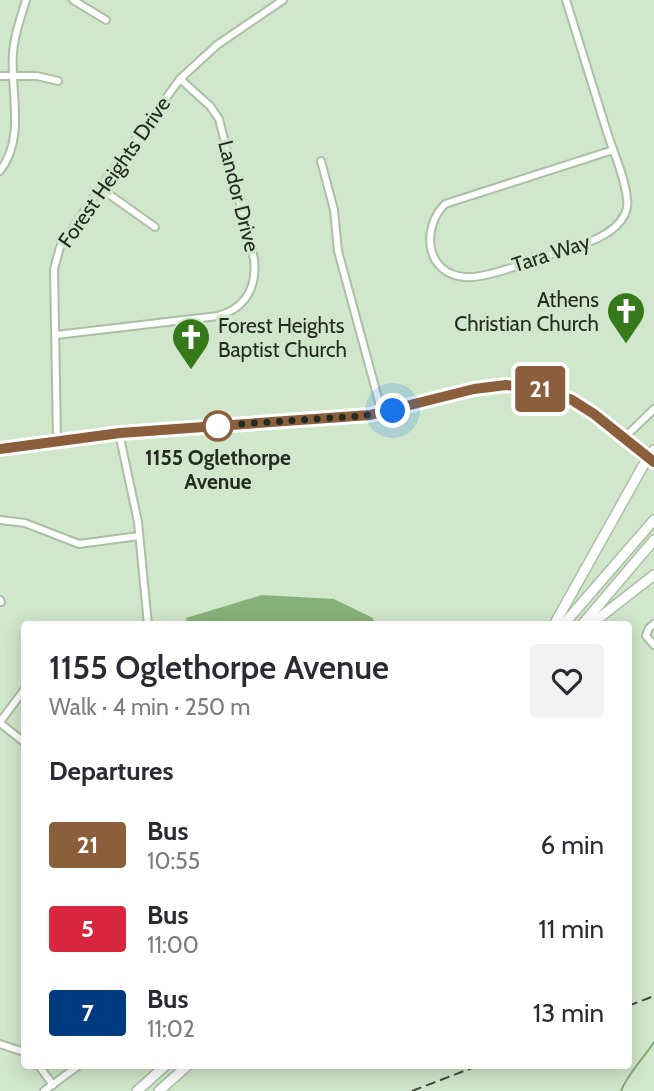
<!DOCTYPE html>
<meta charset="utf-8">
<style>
:root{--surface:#fff;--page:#f2f2f3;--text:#2b2b33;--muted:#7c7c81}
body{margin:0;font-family:Cabin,sans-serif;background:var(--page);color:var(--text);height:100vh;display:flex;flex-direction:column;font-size:26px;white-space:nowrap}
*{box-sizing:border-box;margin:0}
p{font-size:23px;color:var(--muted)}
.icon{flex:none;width:38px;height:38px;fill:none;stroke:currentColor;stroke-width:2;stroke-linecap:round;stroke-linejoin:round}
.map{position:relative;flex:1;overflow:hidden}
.sheet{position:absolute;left:21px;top:621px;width:611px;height:448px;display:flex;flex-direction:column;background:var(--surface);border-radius:7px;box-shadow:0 4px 18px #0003}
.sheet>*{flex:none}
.badge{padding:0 14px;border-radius:5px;font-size:24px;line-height:46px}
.you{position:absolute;width:35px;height:35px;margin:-18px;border:5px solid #fff;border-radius:50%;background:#1a73e8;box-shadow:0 0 0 10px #1a73e833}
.map>.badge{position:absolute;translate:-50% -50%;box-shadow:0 0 0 4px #fff}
h2{padding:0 28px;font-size:26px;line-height:63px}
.round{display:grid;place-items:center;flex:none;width:74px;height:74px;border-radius:7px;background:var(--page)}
.summary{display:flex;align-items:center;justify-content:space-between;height:119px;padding:0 28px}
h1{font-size:33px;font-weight:600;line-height:52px}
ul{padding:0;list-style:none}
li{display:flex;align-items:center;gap:21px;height:84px;padding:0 28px}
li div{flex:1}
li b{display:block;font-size:26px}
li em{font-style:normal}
li .badge{min-width:77px;font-weight:700;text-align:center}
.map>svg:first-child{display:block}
.forest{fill:#87b17a}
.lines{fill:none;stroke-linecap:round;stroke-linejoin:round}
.stream{stroke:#7fa972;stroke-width:2}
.minor-casing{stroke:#aabfa4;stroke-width:10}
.major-casing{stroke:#aabfa4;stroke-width:11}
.highway-casing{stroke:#aabfa4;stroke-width:12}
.minor{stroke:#fff;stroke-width:6}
.major{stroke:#fff;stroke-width:8}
.highway{stroke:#fff;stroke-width:9}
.rail{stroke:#424c3f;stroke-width:2;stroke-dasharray:10 5;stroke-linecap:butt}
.line-casing{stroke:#fff;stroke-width:16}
.line{stroke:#8b5e3c;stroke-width:10}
.walk{stroke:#242c22;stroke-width:7;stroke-dasharray:0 12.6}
.stop-dot{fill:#fff;stroke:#8b5e3c;stroke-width:3.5}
.labels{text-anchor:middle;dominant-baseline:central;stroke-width:7;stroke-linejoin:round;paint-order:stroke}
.street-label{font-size:21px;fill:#242c22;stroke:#d1e7cb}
.poi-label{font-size:21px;fill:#242c22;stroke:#d1e7cb;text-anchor:end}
.stop-label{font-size:21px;font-weight:bold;fill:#242c22;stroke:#d1e7cb}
</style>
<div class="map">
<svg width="654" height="1091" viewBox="0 0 654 1091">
<rect width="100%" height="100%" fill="#d1e7cb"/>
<polygon class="forest" points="262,595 334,599 373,618 375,625 187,625 186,618"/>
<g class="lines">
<path class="stream" d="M621,1091c7,-18 23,-33 33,-49"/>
<defs>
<g id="minor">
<polyline points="73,0 106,20"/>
<path d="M566,0c14,44 27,88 41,132 7,22 18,45 20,67 1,5 0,10 -2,15 -12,25 -49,32 -73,40 -22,7 -66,25 -87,23 -40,-3 -44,-49 -20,-73l168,-54"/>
<polyline points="0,76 37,76 58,81"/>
<polyline points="321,161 334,210 338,251 382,413"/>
<path d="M0,171c26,-34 10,-78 13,-118 1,-18 8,-36 13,-53"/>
<polyline points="100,188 155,227"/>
<path d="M56,335l162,-19c28,-8 39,-29 36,-57l-35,-140 -9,-13 -30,-27"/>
<polyline points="119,433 138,522 148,625"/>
<polyline points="624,438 654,409"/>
<polyline points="57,440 54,269 60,247 100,188 180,79 217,45 283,0"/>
<polyline points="0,520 25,523 79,544 139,536"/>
<polyline points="0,600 1,602"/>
<polyline points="654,624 649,628 646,636 654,645"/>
<polyline points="0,722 24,690"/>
<polyline points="0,723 24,742"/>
<polyline points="0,1044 24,1052"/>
<polyline points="39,1066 53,1085"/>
<polyline points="44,1091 78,1066"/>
</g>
<polyline id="major" points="0,449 119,433 371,415 474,389 506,385 542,389 572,400 594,414 654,462"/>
<g id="highway">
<polyline points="554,625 648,457 654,450"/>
<polyline points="563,625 654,520"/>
<polyline points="582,625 654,540"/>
<polyline points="590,625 654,575"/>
<polyline points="137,1091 165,1066"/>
<polyline points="159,1091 187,1066"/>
</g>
</defs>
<use href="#minor" class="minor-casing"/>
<use href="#major" class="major-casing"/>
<use href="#highway" class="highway-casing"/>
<use href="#minor" class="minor"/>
<use href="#major" class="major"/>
<use href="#highway" class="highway"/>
<g class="rail">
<polyline points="628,1006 654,996"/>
<polyline points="412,1091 477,1066"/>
</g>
</g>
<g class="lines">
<defs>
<polyline id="line" points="0,449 120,433 370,415 474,389 506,385 542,389 572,400 594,414 654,462"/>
</defs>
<use href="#line" class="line-casing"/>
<use href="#line" class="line"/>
<polyline class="walk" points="218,426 211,426 361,416 393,411"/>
</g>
<defs>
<symbol id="church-pin" viewBox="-11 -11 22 30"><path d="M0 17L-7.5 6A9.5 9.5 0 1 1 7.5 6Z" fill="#36791a" stroke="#d1e7cb"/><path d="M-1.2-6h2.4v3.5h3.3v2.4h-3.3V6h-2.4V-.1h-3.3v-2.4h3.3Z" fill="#fff"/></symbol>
</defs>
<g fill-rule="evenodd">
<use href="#church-pin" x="604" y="289" width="44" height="60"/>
<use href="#church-pin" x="169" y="315" width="44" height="60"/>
</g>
<circle class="stop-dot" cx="218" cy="426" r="14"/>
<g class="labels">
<g class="street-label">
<text transform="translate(114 172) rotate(-55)">Forest Heights Drive</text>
<text transform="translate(239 196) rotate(76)">Landor Drive</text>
<text transform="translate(551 253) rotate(-18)">Tara Way</text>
</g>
<g class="poi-label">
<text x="599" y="299">Athens<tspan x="599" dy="24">Christian Church</tspan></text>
<text x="218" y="325" text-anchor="start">Forest Heights<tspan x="218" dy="24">Baptist Church</tspan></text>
</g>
<g class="stop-label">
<text x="218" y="457">1155 Oglethorpe<tspan x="218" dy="24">Avenue</tspan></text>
</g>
</g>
</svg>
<div class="you" style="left:393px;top:411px"></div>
<b class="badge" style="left:540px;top:389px;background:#8b5e3c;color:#fff">21</b>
<section class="sheet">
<div class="summary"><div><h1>1155 Oglethorpe Avenue</h1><p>Walk · 4 min · 250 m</p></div><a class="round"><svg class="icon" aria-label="heart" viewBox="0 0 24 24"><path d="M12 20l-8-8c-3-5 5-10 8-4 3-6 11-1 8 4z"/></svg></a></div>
<h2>Departures</h2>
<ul>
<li><span class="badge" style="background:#8b5e3c;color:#fff">21</span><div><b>Bus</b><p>10:55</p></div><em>6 min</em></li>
<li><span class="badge" style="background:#d7263d;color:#fff">5</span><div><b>Bus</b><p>11:00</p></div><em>11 min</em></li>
<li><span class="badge" style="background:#003b80;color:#fff">7</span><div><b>Bus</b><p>11:02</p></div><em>13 min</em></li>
</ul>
</section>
</div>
